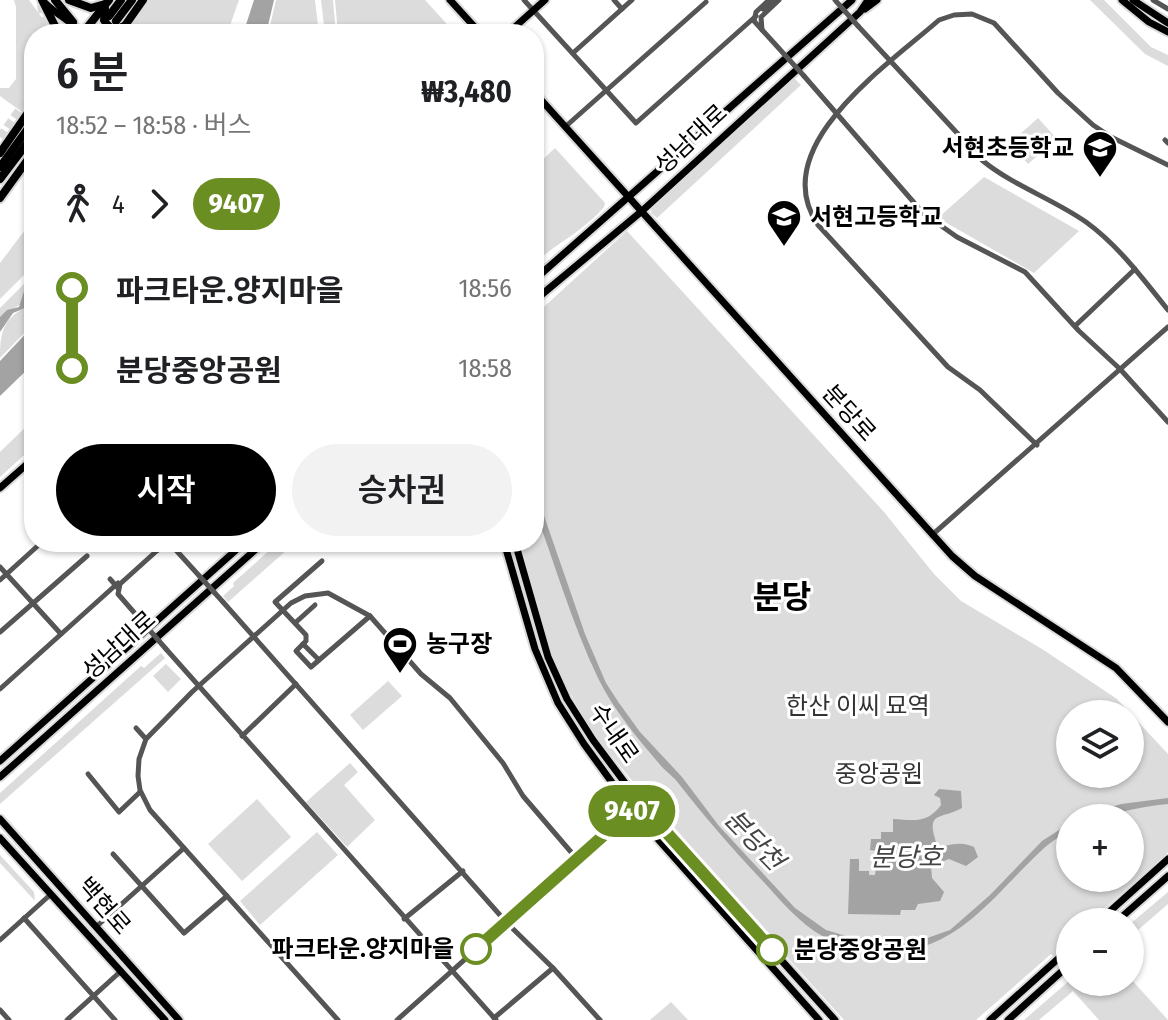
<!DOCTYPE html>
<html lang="ko">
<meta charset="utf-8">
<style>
:root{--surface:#fff;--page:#f2f2f2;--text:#202124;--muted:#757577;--accent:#000}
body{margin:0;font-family:"Fira Sans Condensed","Noto Sans KR",sans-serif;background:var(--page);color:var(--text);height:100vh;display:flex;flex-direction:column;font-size:30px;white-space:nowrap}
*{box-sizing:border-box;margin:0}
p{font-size:26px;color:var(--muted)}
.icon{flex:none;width:44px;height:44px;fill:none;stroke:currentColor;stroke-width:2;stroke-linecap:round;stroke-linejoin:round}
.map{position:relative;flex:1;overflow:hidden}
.panel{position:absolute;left:24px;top:24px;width:520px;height:528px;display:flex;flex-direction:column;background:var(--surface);border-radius:32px;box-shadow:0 2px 6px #0004}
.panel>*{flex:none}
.badge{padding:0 16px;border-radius:26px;font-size:28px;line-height:52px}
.buttons{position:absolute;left:1056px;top:700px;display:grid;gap:16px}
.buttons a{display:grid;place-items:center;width:88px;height:88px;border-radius:50%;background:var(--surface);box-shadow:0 2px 6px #0004;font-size:40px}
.map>.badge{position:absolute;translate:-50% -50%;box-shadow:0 0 0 4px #fff}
.legs{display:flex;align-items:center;gap:12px;height:88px;padding:0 32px;font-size:26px}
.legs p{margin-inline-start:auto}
.head{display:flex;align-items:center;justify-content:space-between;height:136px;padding:0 32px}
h1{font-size:44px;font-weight:600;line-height:60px}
.primary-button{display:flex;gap:16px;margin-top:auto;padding:16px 32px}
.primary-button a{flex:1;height:92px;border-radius:48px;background:var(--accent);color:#fff;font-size:32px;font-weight:600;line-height:92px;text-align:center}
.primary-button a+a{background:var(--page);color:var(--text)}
ul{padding:0 32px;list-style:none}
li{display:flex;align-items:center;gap:28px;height:80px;font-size:30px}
li i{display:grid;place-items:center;width:12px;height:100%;margin:0 10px;background:currentColor}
li i::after{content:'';width:20px;height:20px;margin:-10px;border:6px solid;border-radius:50%;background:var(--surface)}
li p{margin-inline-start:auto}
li:first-child i{background:linear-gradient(#0000 50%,currentColor 0)}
li:last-child i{background:linear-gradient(currentColor 50%,#0000 0)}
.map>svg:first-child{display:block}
.green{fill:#dcdcdc;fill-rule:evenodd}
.water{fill:#a3a3a3}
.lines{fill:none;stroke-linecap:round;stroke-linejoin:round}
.stream{stroke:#a3a3a3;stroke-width:2}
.highway-tunnel{stroke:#d9d9d9;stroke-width:8;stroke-dasharray:8 4;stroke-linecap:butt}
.major-casing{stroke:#dbdbdb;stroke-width:11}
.highway-casing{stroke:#dbdbdb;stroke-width:12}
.minor{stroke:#555;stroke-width:5}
.major{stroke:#000;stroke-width:7}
.highway{stroke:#000;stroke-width:8}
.minor-bridge{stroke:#555;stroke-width:5}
.line-1-casing{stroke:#fff;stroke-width:18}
.line-1{stroke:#6b8e23;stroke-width:12}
.stop-1-dot{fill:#fff;stroke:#6b8e23;stroke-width:4}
.labels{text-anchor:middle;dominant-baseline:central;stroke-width:6;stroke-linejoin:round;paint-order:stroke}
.street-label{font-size:24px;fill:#000;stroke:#fff}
.poi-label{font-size:24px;font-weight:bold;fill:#000;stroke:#fff;text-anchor:start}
.park-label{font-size:24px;fill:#333;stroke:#fff}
.stop-label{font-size:24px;font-weight:bold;fill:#000;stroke:#fff;text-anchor:end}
.water-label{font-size:26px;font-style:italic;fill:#444;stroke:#fff}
.district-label{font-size:32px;font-weight:bold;fill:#000;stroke:#fff}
</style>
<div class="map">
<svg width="1168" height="1020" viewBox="0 0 1168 1020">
<rect width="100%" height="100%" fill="#fff"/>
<g class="green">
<polygon points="14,0 29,0 54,34 34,34 34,95 22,112 0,96 0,88 9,88 16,79 16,7"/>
<polygon points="149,0 239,0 227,34 126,34"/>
<polygon points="276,0 315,0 319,34 303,30 296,34 268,34"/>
<polygon points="321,0 333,0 336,34 325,34"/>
<polygon points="335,0 425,0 456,34 338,34"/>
<polygon points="1090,0 1104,0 1151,47 1168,55 1168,66 1145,54"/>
<polygon points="792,76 801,85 657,218 651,213 653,205"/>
<polygon points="1038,118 1057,139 1028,164 1010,143"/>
<path d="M555,148l50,55 -1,4c-20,24 -48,36 -70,57v-96z"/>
<polygon points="984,177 1079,231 1034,273 938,218"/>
<polygon points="34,218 34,265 0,299 0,263"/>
<path d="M627,231l257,281 50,62 27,27 81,48 75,50 51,55v98l-79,70h-19v54l-19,-22 -75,66h-132l-162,-179 -86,-104 -31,-53 -18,-41 -26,-101h13v-226zM1070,714h60v60h-60zM1070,818h60v60h-60z"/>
<polygon points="34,274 34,281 24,291 21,304 0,317 0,308"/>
<path d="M34,293v30l-34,35c0,-23 2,-39 25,-50l1,-10z"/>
<polygon points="34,419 34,446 0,477 0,452"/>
<polygon points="279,542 296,542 228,602 223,596 234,586 233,583"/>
<polygon points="161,653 165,658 0,804 0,793 141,666 144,668"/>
<polygon points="166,664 181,679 168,692 153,676"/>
<polygon points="388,681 402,696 363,730 350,715"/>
<polygon points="350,763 358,772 344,785 375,820 347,847 306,802"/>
<polygon points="257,799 291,837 242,881 208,844"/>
<polygon points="317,832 338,855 260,925 240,901"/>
<polygon points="0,855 34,892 35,901 0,863"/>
<polygon points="1168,892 1168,904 1130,937 1130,924"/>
<polygon points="1130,978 1168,1020 1099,1020 1073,991 1039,1020 1024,1020 1069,981 1072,984 1130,982"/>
<polygon points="671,1002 688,1020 650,1020"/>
</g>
<g class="water">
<polygon points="254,0 274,0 266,34 243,34"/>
<polygon points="34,281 34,293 27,298 25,308 13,313 0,332 0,317 7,310 19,307 24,291"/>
<polygon points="34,325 34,363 0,396 0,361"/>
<path d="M534,494l8,16 43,124 21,49 13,20 21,29 42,45 37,49 76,82 31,22 43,13h29l18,-1 34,-12 40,-35 52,-54 28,-18v7c-10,6 -21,13 -29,21 -38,35 -70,82 -122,97 -30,8 -68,4 -95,-11 -27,-15 -45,-39 -66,-61 -29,-31 -53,-59 -79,-92 -5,-7 -11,-11 -17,-17 -23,-27 -48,-56 -64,-89 -26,-54 -43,-114 -64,-170z"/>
<path d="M939,789l22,2 1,17c-21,12 -37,2 -25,36 11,5 20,-5 37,3l4,10 -12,9 -17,-7 -18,7 1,12 12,14 -4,9 -22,3 -3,6h-14l-1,5 -52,-1 2,-55h9v12h10v4h6l3,-24 -8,-1 1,-11h10v-7h12v-13c21,1 34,5 48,-14l-1,-7 -6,-3z"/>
<path d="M1168,798v6c-31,2 -61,14 -91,14l44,-14z"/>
</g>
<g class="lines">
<polyline class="stream" points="534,509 540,525"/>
<g class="highway-tunnel">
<polyline points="41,5 46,34"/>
<polyline points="96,34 108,17"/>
<polyline points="0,137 24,103 34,80"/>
</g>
<defs>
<g id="major">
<polyline points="450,0 481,34"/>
<polyline points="1122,0 1149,22 1168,32"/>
<polyline points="1133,0 1168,23"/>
<path d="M45,3c12,12 26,18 38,31"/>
<polyline points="865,9 877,0"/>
<polyline points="507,34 545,0"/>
<polyline points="534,92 952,556 975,576 1116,668 1168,722"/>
<polyline points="534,280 852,0"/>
<polyline points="534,301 642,211 860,12 868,0"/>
<polyline points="0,488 34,458"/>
<polyline points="504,542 535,649 558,703 584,744 632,810 819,1020"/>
<polyline points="515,542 548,657 567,699 593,740 640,803 835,1020"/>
<polyline points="0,761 245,542"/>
<polyline points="0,777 264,542"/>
<polyline points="0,819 179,1020"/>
<polyline points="0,838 165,1020"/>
<polyline points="1098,922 1168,859"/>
<polyline points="1116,922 1168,876"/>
<polyline points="990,1020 1070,948"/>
<polyline points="1008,1020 1070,964"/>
</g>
<g id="highway">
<polyline points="42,0 59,34"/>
<polyline points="55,0 73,22"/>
<polyline points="69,0 91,8 105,4"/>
<path d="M105,9l-1,11c5,9 11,11 20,6"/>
<polyline points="109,16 121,0"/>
<polyline points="116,21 132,0"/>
<polyline points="82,34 109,0"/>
<polyline points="119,34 143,0"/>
<polyline points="0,153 34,104"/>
<polyline points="0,167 34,120"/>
<polyline points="0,179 34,134"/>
<polyline points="0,198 34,151"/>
</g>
</defs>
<use href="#major" class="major-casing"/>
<use href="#highway" class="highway-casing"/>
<g class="minor">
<polyline points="524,0 636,123 756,16"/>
<polyline points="614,0 622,9"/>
<polyline points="1153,0 1168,9"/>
<polyline points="763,9 773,0"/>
<path d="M858,26l125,135c31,25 70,38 103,61 32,23 57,57 82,88"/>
<polyline points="762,30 761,17 779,0"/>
<polyline points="573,53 632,0"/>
<polyline points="804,76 923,213 957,237 1025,272 1079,331 1120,369 1168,422"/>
<polyline points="565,127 706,2"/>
<polyline points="1165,140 1168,143"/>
<polyline points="1075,326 1135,269"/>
<path d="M1037,445l-57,-55 -32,-23 -130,-142c-53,-78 70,-160 121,-205l15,-5 18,-1 22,9 64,70 35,32 18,12 57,28"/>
<polyline points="932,535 1168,327"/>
<polyline points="322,561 275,602 306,635 306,641 296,651 311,667 370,616"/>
<polyline points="0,567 61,634"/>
<polyline points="0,580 42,542"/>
<polyline points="223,602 507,923 553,968 600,1020"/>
<polyline points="295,623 315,605"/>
<polyline points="0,632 87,556"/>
<polyline points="303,644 319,660"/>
<polyline points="166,649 496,1020"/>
<polyline points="0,689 118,583"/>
<polyline points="136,728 146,739"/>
<polyline points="242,736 296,684"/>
<polyline points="88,774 119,812 140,792"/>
<polyline points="113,854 184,933 227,896"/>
<polyline points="24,918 115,1020"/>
<polyline points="404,919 463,871"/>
<polyline points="96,927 184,848"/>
<polyline points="0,940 50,895"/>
<polyline points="0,1010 9,1020"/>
<polyline points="494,1018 553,968"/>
<polyline points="67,1020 121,971"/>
<polyline points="338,1020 150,810 140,790 138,776 139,759 146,739 192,692 291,603 305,596 328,593 370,616 421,674 450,698 503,763 523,796 577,859"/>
<polyline points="397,1020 640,803"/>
</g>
<use href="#major" class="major"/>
<use href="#highway" class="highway"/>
<g class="minor-bridge">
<polyline points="769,0 756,12 754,21 804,76"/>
<polyline points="835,0 858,26"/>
<polyline points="152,542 158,550"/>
<polyline points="110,579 118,588"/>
<polyline points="166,649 118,594 120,584 161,547 167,545 174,548 223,602"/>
</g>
</g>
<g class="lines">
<defs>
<polyline id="line-1" points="476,949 640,803 772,950"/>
</defs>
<use href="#line-1" class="line-1-casing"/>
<use href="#line-1" class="line-1"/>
</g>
<defs>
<symbol id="school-pin" viewBox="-11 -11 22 30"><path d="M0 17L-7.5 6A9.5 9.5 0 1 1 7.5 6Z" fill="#000" stroke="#fff"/><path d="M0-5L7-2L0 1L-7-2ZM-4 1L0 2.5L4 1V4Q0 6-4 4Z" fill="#fff"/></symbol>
<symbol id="stadium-pin" viewBox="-11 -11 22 30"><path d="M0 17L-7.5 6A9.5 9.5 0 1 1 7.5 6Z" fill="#000" stroke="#fff"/><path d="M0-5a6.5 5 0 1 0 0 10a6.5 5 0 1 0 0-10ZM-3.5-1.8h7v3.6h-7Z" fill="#fff"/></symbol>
</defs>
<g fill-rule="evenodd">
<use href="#school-pin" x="1080" y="128" width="40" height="54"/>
<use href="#school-pin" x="764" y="197" width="40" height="54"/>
<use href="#stadium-pin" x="380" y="624" width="40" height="54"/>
</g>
<g class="stop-1-dot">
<circle cx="476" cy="949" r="14"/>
<circle cx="772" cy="950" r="14"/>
</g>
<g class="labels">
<g class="street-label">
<text transform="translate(691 139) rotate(-43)">성남대로</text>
<text transform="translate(849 413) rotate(48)">분당로</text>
<text transform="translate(119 645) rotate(-42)">성남대로</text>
<text transform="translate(614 733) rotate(55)">수내로</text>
<text transform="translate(104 906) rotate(49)">백현로</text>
</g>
<g class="poi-label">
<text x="1074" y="148" text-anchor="end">서현초등학교</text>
<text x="810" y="217">서현고등학교</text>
<text x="426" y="644">농구장</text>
</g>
<g class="park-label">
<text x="858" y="706">한산 이씨 묘역</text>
<text x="879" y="774">중앙공원</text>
</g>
<g class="stop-label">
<text x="454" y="949">파크타운.양지마을</text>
<text x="794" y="950" text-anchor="start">분당중앙공원</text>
</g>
<g class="water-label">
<text transform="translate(754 840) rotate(46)">분당천</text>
<text x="906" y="857">분당호</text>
</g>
<g class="district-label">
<text x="782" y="597">분당</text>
</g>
</g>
</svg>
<div class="buttons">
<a><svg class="icon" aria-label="layers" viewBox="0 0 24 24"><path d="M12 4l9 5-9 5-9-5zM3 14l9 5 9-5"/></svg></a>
<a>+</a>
<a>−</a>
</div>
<b class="badge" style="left:632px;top:811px;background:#6b8e23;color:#fff">9407</b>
<section class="panel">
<div class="head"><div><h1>6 분</h1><p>18:52 – 18:58 · 버스</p></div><b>₩3,480</b></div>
<div class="legs"><svg class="icon" aria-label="walk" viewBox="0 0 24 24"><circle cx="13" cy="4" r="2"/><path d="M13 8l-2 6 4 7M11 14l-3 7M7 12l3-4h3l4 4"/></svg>4<svg class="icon" aria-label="forward" viewBox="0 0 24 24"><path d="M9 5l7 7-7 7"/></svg><b class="badge" style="background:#6b8e23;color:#fff">9407</b></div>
<ul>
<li><i style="color:#6b8e23"></i><b>파크타운.양지마을</b><p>18:56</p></li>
<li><i style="color:#6b8e23"></i><b>분당중앙공원</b><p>18:58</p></li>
</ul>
<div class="primary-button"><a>시작</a><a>승차권</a></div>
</section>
</div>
